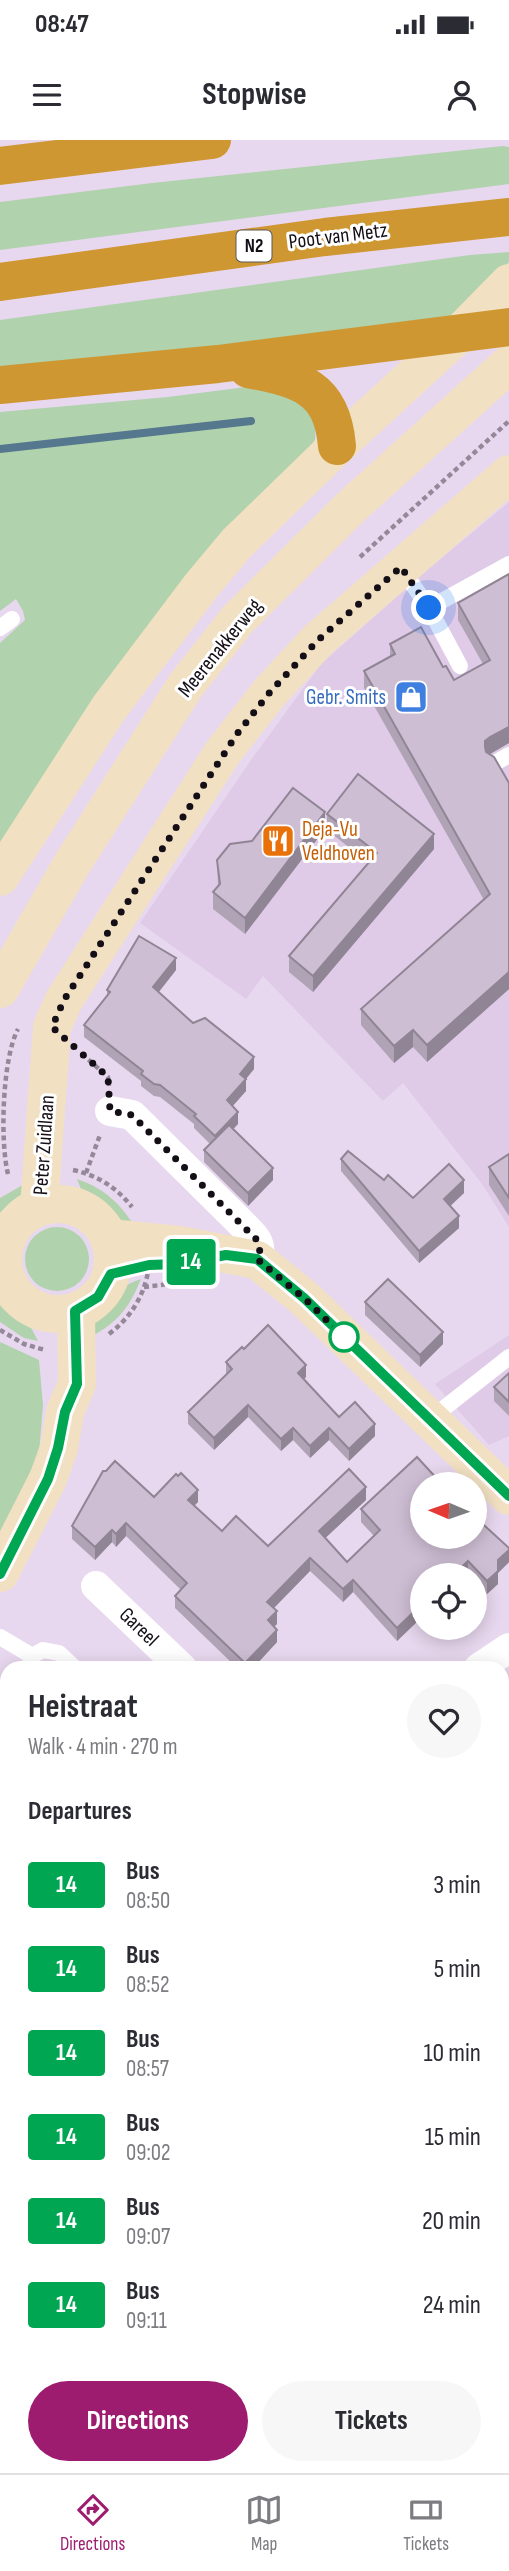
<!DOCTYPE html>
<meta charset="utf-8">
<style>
:root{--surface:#fff;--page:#f7f7f7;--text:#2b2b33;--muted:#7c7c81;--line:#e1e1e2;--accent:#9e1c6f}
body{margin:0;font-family:"Sofia Sans Condensed",sans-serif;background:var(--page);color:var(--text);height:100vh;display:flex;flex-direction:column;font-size:26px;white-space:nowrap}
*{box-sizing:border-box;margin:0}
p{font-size:23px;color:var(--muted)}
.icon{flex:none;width:38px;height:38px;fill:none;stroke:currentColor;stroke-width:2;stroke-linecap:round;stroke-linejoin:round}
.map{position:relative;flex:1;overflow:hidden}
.details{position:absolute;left:0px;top:1521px;width:509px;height:814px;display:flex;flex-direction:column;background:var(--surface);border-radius:21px 21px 0 0;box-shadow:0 4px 18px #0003}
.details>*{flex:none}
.badge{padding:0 14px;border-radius:5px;font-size:24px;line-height:46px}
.needle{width:46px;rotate:272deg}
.tools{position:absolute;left:410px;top:1332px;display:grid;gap:14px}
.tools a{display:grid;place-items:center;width:77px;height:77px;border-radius:50%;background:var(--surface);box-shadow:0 4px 18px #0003;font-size:35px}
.you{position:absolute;width:35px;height:35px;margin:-18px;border:5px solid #fff;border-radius:50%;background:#1a73e8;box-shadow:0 0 0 10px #1a73e833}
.map>.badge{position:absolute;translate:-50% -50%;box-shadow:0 0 0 4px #fff}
h2{padding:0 28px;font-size:26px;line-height:63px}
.round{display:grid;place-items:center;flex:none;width:74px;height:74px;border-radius:37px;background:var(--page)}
.headline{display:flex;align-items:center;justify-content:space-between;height:119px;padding:0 28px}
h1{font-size:33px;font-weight:700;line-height:52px}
.cta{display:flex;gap:14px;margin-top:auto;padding:14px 28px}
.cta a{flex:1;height:80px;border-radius:42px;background:var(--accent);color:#fff;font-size:28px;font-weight:700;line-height:80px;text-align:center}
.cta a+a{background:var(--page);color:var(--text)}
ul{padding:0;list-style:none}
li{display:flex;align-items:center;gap:21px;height:84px;padding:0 28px}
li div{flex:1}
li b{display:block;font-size:26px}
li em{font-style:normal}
li .badge{min-width:77px;font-weight:700;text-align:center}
.status{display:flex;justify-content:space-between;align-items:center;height:49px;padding:0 35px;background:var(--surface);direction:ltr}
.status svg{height:19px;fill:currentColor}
header{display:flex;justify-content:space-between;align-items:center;height:91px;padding:0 28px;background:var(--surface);font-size:32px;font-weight:700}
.menu{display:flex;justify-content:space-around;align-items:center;height:98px;border-top:2px solid var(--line);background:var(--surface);font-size:19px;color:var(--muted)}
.menu a{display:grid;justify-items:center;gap:4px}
.menu .on{color:var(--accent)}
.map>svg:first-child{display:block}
.built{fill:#dfcae7}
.green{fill:#b0d2ad}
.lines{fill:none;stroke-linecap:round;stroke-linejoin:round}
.stream{stroke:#56788e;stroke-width:8}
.path{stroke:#948899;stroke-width:4.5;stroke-dasharray:5 3.5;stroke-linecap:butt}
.lane{stroke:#fff;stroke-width:16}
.street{stroke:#fff;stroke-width:30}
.secondary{stroke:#f1e0c2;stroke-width:38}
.highway{stroke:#cf9732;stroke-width:38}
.wall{fill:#b1a3b6}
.shaded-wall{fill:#908594}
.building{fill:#cebed4;stroke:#908594;stroke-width:2}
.line-casing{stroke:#fff;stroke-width:16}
.line{stroke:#00a651;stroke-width:10}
.walk{stroke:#140e16;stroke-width:7;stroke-dasharray:0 12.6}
.stop-dot{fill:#fff;stroke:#00a651;stroke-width:3.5}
.labels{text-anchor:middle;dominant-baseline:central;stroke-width:6;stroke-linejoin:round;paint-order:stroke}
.shield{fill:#fff;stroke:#5a565c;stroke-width:2}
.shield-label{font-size:19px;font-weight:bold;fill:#140e16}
.street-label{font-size:21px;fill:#140e16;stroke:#fff}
.shop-label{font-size:21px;fill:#366cbe;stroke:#fff;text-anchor:end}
.food-label{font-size:21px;fill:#c56008;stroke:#fff;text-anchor:start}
</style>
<div class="status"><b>08:47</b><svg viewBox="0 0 49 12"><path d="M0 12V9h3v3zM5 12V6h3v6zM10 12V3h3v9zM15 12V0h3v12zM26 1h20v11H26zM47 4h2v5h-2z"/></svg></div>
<header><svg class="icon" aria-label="menu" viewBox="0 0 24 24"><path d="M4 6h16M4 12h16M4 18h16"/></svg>Stopwise<svg class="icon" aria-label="person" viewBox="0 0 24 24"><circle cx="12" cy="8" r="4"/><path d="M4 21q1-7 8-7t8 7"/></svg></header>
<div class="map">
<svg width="509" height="2333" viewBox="0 0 509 2333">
<rect width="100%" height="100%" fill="#e8d8ef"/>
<g class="built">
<polygon points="509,362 509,1087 482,1044 403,943 383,961 263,836 246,859 140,783 253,617 321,524 426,431"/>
<polygon points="509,1195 509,1296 489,1305 435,1244"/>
</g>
<g class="green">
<polygon points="503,6 509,7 509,44 0,110 0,62 152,43"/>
<polygon points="509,112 509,122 456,180 0,229 0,180 470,115"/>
<polygon points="261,245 286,246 316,280 315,300 0,711 0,503 25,480 23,471 16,459 0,471 0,272 168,257"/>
<polygon points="33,1039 22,1064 10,1074 0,1089 0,1058"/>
<path d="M77,1039c29,10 45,26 61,53l-26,-9 -29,-29z"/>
<circle cx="57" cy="1119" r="32"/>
<path d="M141,1139c-14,34 -26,45 -58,62 11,-27 28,-53 58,-62z"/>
<polygon points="0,1157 27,1180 38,1201 24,1198 0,1182"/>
<polygon points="0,1202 39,1220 43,1265 39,1313 0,1397"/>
</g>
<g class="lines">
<polyline class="stream" points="0,309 251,281"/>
<g class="path">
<polyline points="360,417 509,281"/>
<polyline points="82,914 108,937 109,946"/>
<path d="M73,1030c24,5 43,17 59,37"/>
<polyline points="86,1033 100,995"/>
<path d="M8,1034c-8,-31 -6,-115 10,-145"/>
<polyline points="144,1147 185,1142"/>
<polyline points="0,1190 24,1204 45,1210"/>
<path d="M109,1194c21,-16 34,-36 39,-62"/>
</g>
<g class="lane">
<polyline points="401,428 429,468 509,424"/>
<polyline points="429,468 460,526"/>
<polyline points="0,488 12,479"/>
<polyline points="495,623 509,615"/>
<polyline points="429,1280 509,1217"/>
<polyline points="0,1497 32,1516"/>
<polyline points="29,1528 32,1516 43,1510 59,1513 75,1528"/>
</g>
<g class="street">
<path d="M110,971l22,4 115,114c10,10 16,17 10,31"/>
<polyline points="96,1446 182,1528"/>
<polyline points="479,1528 509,1508"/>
<polyline points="0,1772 7,1773"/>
<polyline points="502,2113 509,2120"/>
</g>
<g class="secondary">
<polyline points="0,737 109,568 201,446 237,403 337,306 460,193 509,143"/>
<polyline points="0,849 72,724 186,545 238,479 351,367 509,224"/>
<circle cx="58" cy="1119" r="55"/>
<polyline points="39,1067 52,887 64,860 223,612 270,552 318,500 509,334"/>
<polyline points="110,1098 179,1105 257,1120 304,1158 509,1356"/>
<polyline points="0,1433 48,1339 59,1308 65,1272 77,1244 76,1171"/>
</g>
<g class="highway">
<polyline points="0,26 212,0"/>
<polyline points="0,142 325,97 509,77"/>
<path d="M248,229c51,10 84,17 89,77"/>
<polyline points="0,245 218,224 509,187"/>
</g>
</g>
<g class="wall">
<polygon points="509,434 509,603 490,614 509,643 509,849 427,922 413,907 394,923 361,885 361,869 484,760 364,548 364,531 390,517 390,504 443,527 454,540 483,524 458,480 458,463"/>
<polygon points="327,674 434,709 313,852 289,832 289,816 369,723 327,690"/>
<polygon points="325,689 245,794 213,769 213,752 218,746 217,720 252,701"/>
<polygon points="176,830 159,852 193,883 254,929 246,939 246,951 233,966 238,984 233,989 273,1040 248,1066 204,1022 204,1010 210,1004 194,988 194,984 160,957 154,956 141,946 141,941 84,897 84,885 107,856 107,850"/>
<polygon points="509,1014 509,1076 489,1045 489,1027"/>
<polygon points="341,1019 384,1040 413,1058 464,1053 450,1066 459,1088 419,1123 341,1031"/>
<polygon points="365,1162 443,1204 420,1227 365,1175"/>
<polygon points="244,1209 306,1237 304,1239 339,1277 375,1296 349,1321 329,1300 310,1318 293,1300 281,1311 248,1277 214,1310 188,1284 188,1272 226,1235 226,1222"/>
<polygon points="509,1233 509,1276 494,1261 494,1247"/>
<polygon points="178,1336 198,1362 194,1366 222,1391 268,1406 366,1360 325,1398 347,1422 374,1396 361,1382 361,1369 439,1344 509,1408 509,1422 498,1433 498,1444 487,1454 474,1441 474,1435 469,1435 468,1434 422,1435 422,1477 397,1501 353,1452 343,1462 310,1431 274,1468 277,1484 274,1486 277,1502 253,1528 237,1528 175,1468 175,1456 181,1450 126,1396 116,1407 112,1402 95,1420 72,1399 72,1386 154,1357"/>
<polygon points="502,1864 509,1878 509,2021 502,2007"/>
<polygon points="459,2328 502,2328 509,2333 459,2333"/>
</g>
<g class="shaded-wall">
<polygon points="509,587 509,603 490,614 485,618 485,601 490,597"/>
<polygon points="325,672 325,689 245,794 245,778"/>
<polygon points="434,694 434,709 313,852 313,836"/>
<polygon points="176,818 176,830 153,859 153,847"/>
<polygon points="509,832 509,849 427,922 427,905"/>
<polygon points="413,890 413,907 394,923 394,906"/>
<polygon points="254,917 254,929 240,946 240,934"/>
<polygon points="246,939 246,951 227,972 227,960"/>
<polygon points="238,972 238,984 215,1008 215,996"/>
<polygon points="273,1028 273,1040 248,1066 248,1053"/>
<polygon points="464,1040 464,1053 444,1072 444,1059"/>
<polygon points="459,1076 459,1088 419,1123 419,1111"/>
<polygon points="443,1192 443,1204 420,1227 420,1215"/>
<polygon points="306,1225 306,1237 298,1245 298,1233"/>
<polygon points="248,1265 248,1277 214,1310 214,1298"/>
<polygon points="375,1284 375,1296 349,1321 349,1309"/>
<polygon points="293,1288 293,1300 281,1311 281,1299"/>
<polygon points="329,1288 329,1300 310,1318 310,1306"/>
<polygon points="366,1347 366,1360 319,1404 319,1391"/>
<polygon points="198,1350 198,1362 188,1372 188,1360"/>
<polygon points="126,1383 126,1396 116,1407 116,1394"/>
<polygon points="112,1390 112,1402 95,1420 95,1407"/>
<polygon points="509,1410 509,1422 498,1433 498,1444 487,1454 487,1441 498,1420"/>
<polygon points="310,1418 310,1431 267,1475 267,1462"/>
<polygon points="468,1421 468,1434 466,1435 453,1435"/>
<polygon points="353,1440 353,1452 343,1462 343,1449"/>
<polygon points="422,1464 422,1477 397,1501 397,1488"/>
<polygon points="277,1471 277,1484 268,1493 268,1480"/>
<polygon points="277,1490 277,1502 253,1528 245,1528 245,1523"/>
<polygon points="509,1909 509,1922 502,1925 502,1913"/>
<polygon points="272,2328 295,2328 285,2333 262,2333"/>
</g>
<g class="building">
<polygon points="509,434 509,587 490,597 485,601 485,607 486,612 494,617 509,643 509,832 427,905 413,890 394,906 361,869 490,754 364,531 395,514 390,504 421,487 443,527 446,526 454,540 490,520 458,463"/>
<polygon points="358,634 434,694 313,836 289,816 377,713 327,674"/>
<polygon points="293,648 325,672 245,778 213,752 220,744 217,720 230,704 252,701"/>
<polygon points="139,796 176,818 153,847 193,883 205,878 254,917 240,934 246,939 227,960 238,972 215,996 194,976 196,974 160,945 154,944 141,934 143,931 84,885 110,852 107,850"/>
<polygon points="229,985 273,1028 248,1053 204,1010"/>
<polygon points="348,1011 384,1040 388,1035 413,1058 449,1024 464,1040 444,1059 459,1076 419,1111 341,1019"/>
<polygon points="509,1014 509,1058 489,1027"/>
<polygon points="388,1139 443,1192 420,1215 365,1162"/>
<polygon points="268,1185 306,1225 298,1233 339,1277 355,1262 375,1284 349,1309 329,1288 310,1306 293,1288 281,1299 248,1265 214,1298 188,1272 232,1229 226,1222 242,1207 244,1209"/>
<polygon points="509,1233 509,1262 494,1247"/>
<polygon points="417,1317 439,1341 438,1343 439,1344 422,1344 422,1396 474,1396 474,1376 509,1408 509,1410 498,1420 498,1431 487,1441 468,1421 453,1435 422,1435 422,1464 397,1488 353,1440 343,1449 310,1418 267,1462 277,1471 268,1480 277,1490 245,1523 175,1456 187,1443 126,1383 116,1394 112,1390 95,1407 72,1386 103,1331 106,1331 115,1321 154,1357 176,1334 178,1336 181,1333 198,1350 188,1360 222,1391 236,1376 268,1406 349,1329 366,1347 319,1391 347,1422 380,1390 361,1369"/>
<polygon points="502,1864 509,1878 509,1909 502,1913"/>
<polygon points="502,1916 509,1919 509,2009 502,1995"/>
<polygon points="509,2268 509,2333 471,2333 465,2328 502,2328 502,2275"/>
<polygon points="192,2328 272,2328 262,2333 192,2333 190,2329"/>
</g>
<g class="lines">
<defs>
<polyline id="line" points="0,1434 48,1339 58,1308 65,1272 77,1244 75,1171 98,1157 111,1134 149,1125 177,1124 226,1115 257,1119 304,1158 509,1356"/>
</defs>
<use href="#line" class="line-casing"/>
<use href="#line" class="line"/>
<polyline class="walk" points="344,1197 304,1158 257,1119 260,1112 257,1100 132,975 110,971 108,937 52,887 64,860 237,594 270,552 318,500 401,427 429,468"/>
</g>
<defs>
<symbol id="shop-square" viewBox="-11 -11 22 22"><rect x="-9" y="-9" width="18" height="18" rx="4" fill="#3f7fe0" stroke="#fff"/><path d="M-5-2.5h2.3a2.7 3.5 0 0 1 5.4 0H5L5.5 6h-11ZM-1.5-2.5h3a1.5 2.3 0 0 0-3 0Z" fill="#fff"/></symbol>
<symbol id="restaurant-square" viewBox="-11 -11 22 22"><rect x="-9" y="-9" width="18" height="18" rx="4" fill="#e8710a" stroke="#fff"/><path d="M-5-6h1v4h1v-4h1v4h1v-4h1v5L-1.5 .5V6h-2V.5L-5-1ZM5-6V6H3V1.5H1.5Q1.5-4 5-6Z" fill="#fff"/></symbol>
</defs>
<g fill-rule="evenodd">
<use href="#shop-square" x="392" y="538" width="38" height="38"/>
<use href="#restaurant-square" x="259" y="682" width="38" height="38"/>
</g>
<circle class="stop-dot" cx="344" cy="1197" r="14"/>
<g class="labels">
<rect class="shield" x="236.5" y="90.5" width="35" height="31" rx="5"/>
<g class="shield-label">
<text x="254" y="106">N2</text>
</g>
<g class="street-label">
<text transform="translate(338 96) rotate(-7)">Poot van Metz</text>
<text transform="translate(220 508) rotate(-51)">Meerenakkerweg</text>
<text transform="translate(44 1005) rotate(-86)">Peter Zuidlaan</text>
<text transform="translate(139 1487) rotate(44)">Gareel</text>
</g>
<g class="shop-label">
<text x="386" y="557">Gebr. Smits</text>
</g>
<g class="food-label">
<text x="302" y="689">Deja-Vu<tspan x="302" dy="24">Veldhoven</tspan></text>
</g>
</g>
</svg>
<div class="tools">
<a><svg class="needle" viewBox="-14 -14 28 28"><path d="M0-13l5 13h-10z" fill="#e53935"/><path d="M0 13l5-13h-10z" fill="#7c7c81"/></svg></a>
<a><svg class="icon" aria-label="locate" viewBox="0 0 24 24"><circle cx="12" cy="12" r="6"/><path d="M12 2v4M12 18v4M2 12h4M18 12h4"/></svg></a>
</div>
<div class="you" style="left:429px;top:468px"></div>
<b class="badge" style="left:191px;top:1122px;background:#00a651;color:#fff">14</b>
<section class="details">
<div class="headline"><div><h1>Heistraat</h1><p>Walk · 4 min · 270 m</p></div><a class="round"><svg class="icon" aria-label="heart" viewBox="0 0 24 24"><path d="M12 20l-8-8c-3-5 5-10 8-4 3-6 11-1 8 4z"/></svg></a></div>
<h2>Departures</h2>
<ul>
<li><span class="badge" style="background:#00a651;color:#fff">14</span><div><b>Bus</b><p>08:50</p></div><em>3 min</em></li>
<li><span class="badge" style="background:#00a651;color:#fff">14</span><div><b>Bus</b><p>08:52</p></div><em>5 min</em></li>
<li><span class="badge" style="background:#00a651;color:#fff">14</span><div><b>Bus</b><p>08:57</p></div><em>10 min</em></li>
<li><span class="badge" style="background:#00a651;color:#fff">14</span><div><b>Bus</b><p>09:02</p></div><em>15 min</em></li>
<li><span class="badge" style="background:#00a651;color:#fff">14</span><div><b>Bus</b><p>09:07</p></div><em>20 min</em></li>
<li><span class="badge" style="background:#00a651;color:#fff">14</span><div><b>Bus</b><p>09:11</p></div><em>24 min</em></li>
</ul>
<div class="cta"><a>Directions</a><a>Tickets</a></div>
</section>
</div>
<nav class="menu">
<a class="on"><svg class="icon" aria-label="directions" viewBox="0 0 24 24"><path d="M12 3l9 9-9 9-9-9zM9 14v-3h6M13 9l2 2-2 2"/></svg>Directions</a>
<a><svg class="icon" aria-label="map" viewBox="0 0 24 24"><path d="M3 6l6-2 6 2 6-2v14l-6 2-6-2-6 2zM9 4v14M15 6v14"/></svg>Map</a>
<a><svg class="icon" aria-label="tickets" viewBox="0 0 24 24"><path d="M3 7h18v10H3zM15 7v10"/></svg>Tickets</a>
</nav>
